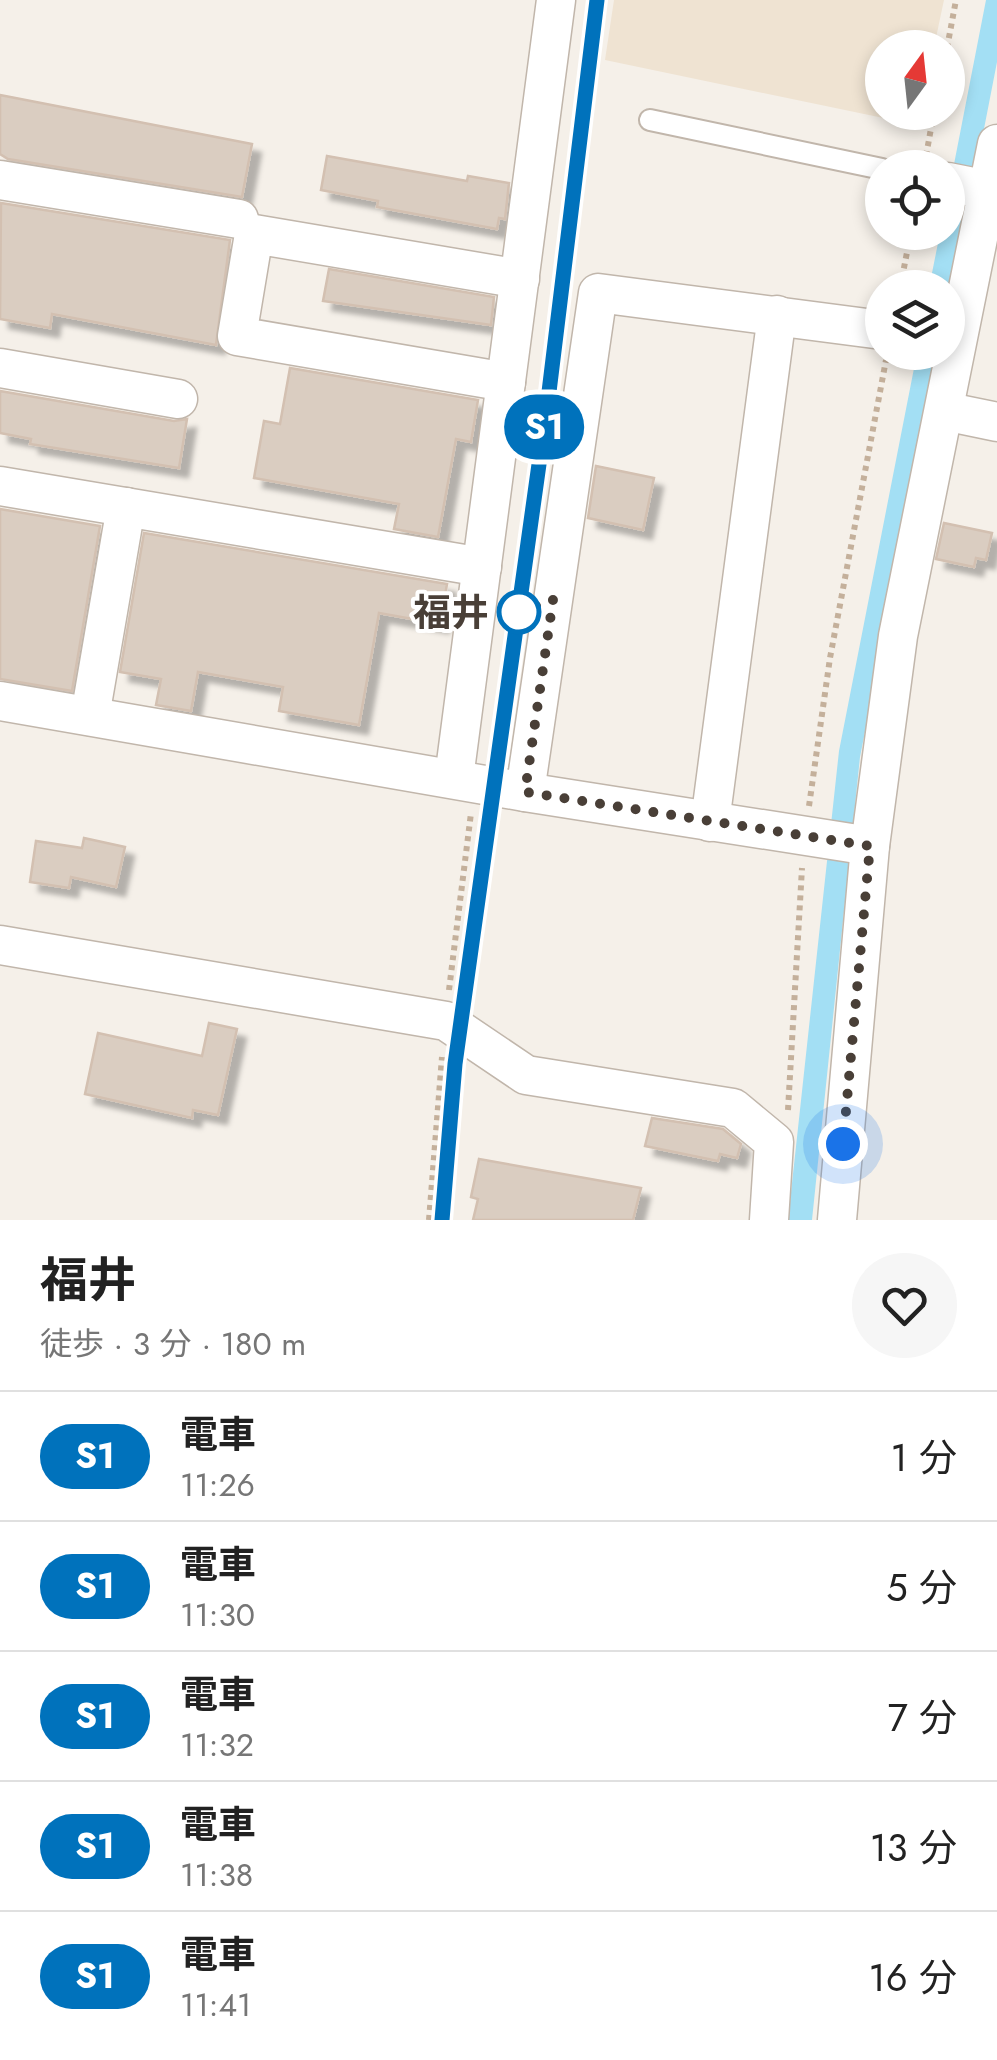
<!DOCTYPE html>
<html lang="ja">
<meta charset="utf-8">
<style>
:root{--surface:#fff;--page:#f6f6f6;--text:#222;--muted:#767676;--line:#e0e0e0}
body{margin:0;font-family:Jost,"Noto Sans JP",sans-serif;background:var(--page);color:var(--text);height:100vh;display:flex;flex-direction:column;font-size:38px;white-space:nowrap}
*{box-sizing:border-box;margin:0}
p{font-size:32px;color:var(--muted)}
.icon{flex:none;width:55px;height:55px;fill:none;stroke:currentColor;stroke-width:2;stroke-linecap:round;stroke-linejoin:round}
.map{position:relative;height:1220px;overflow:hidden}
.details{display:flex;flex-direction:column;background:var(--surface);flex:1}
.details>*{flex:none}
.badge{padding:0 20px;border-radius:32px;font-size:35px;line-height:65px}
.needle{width:65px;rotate:15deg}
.tools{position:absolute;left:865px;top:30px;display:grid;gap:20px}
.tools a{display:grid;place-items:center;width:100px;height:100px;border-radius:50%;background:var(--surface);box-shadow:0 5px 15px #0003;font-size:50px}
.you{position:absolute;width:50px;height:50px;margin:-25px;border:8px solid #fff;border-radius:50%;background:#1a73e8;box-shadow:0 0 0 15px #1a73e833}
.map>.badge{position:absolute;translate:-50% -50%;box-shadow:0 0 0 5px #fff}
.round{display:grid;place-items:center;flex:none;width:105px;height:105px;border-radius:52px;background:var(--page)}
.summary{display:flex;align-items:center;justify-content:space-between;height:170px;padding:0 40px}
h1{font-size:48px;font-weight:700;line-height:75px}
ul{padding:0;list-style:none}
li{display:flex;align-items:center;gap:30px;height:130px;padding:0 40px;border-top:2px solid var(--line)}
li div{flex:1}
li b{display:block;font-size:38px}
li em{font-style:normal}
li .badge{min-width:110px;font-weight:700;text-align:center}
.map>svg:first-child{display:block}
.education{fill:#efe3d2}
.water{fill:#a3dff4}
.building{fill:#dacdc1;stroke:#d3c0b1;stroke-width:2.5;filter:url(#shadow)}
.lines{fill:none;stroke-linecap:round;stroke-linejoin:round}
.lane-casing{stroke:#c1b6ab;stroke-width:24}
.street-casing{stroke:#c1b6ab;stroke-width:41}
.path{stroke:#c4b09b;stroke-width:6;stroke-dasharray:5 5;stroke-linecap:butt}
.lane{stroke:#fff;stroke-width:20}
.street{stroke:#fff;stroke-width:38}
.rail-casing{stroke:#989898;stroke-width:11}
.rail{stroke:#fff;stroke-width:8;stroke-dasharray:22;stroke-linecap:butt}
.line-casing{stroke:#fff;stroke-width:22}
.line{stroke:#0072bc;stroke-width:15}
.walk{stroke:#493f37;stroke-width:10;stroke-dasharray:0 18}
.stop-dot{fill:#fff;stroke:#0072bc;stroke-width:5}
.labels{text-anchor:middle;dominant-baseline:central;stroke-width:8;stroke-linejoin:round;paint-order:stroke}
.stop-label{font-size:38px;font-weight:bold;fill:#493f37;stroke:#fff;text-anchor:end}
</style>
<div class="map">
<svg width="997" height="1220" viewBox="0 0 997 1220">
<defs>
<filter id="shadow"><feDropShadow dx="9" dy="9" stdDeviation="2.5" flood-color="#0004"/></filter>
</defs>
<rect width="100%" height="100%" fill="#f5f0e9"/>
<polygon class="education" points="614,0 944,0 934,47 882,48 882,112 920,113 917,125 605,60"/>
<g class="water">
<polygon points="986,0 997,0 997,62 948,314 948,288 929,288 940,233 948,232 948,195"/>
<polygon points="917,353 940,353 860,757 812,1220 788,1220 839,751"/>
</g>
<g class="building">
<polygon points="0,95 252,144 242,197 8,159 0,154"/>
<polygon points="327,156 467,181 468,176 509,183 505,219 499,218 497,229 377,207 378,201 321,190"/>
<polygon points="1,203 230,240 216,345 52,314 50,328 0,319"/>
<polygon points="329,269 494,297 491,325 323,301"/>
<polygon points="290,368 478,400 471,442 456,439 438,537 394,529 399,504 254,478 264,421 280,424"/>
<polygon points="0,391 174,421 187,419 179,468 30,444 31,439 0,433"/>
<polygon points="596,466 654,478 643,530 588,518"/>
<polygon points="0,509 100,526 72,691 0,679"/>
<polygon points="944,523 992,533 986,560 976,558 974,567 936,559"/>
<polygon points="144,533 447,584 440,624 379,613 359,725 279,711 283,687 198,672 191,711 156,705 161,679 120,672"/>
<polygon points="84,838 125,847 116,887 71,877 69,888 30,882 36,841 82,848"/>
<polygon points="209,1023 237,1029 218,1115 193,1110 192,1118 85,1094 98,1033 202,1056"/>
<polygon points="652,1118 723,1129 741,1144 737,1158 720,1154 718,1161 645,1146"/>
<polygon points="479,1159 641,1188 633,1220 473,1220 478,1199 471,1197"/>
</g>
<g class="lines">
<defs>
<polyline id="lane" points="650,120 882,169"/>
<g id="street">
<polyline points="0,180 239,219"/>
<polyline points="948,182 988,190"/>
<polyline points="0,368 178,399"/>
<polyline points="506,382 237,336 254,234 520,279"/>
<polyline points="944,411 997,422"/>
<polyline points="0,486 482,567"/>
<polyline points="0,701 525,792 870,846"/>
<polyline points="90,716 126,507"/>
<polyline points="454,778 556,0"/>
<polyline points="525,792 598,293 882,330"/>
<polyline points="710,822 777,315"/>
<polyline points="0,945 446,1021 526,1075 733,1108 774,1142 769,1220"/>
<polyline points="837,1220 870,846 898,636 997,144"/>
</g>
</defs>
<use href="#lane" class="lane-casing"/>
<use href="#street" class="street-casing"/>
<g class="path">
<polyline points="947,48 956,0"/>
<polyline points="926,156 934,112"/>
<polyline points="900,288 911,232"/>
<polyline points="809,806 830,658 886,360"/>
<polyline points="449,990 471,813"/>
<polyline points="788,1110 802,868"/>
<polyline points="429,1220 442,1057"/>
</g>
<use href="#lane" class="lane"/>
<use href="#street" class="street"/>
<defs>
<polyline id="rail" points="442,1220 455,1064 548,399 597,0"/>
</defs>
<use href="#rail" class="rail-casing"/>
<use href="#rail" class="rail"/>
</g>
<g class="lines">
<defs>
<polyline id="line" points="442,1220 455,1064 548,400 597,0"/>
</defs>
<use href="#line" class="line-casing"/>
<use href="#line" class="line"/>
<polyline class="walk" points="519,612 553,600 525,792 870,846 843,1144"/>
</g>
<circle class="stop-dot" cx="519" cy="612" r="20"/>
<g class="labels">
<g class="stop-label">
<text x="489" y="612">福井</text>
</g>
</g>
</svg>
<div class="tools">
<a><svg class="needle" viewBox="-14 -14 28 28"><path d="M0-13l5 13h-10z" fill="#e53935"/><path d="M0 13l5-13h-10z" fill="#767676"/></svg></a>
<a><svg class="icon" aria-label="locate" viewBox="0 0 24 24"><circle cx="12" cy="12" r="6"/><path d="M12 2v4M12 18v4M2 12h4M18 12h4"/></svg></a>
<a><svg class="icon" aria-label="layers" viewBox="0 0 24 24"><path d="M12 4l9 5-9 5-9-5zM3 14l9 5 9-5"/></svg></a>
</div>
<div class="you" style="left:843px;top:1144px"></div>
<b class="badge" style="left:544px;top:427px;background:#0072bc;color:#fff">S1</b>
</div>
<section class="details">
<div class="summary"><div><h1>福井</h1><p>徒歩 · 3 分 · 180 m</p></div><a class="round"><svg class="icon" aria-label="heart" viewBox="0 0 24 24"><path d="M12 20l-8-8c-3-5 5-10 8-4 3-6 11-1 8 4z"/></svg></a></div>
<ul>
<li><span class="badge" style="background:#0072bc;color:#fff">S1</span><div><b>電車</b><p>11:26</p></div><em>1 分</em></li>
<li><span class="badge" style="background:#0072bc;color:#fff">S1</span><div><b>電車</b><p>11:30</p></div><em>5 分</em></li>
<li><span class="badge" style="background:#0072bc;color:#fff">S1</span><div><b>電車</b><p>11:32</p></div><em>7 分</em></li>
<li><span class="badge" style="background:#0072bc;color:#fff">S1</span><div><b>電車</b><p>11:38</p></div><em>13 分</em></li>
<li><span class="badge" style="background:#0072bc;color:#fff">S1</span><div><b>電車</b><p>11:41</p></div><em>16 分</em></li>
</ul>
</section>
